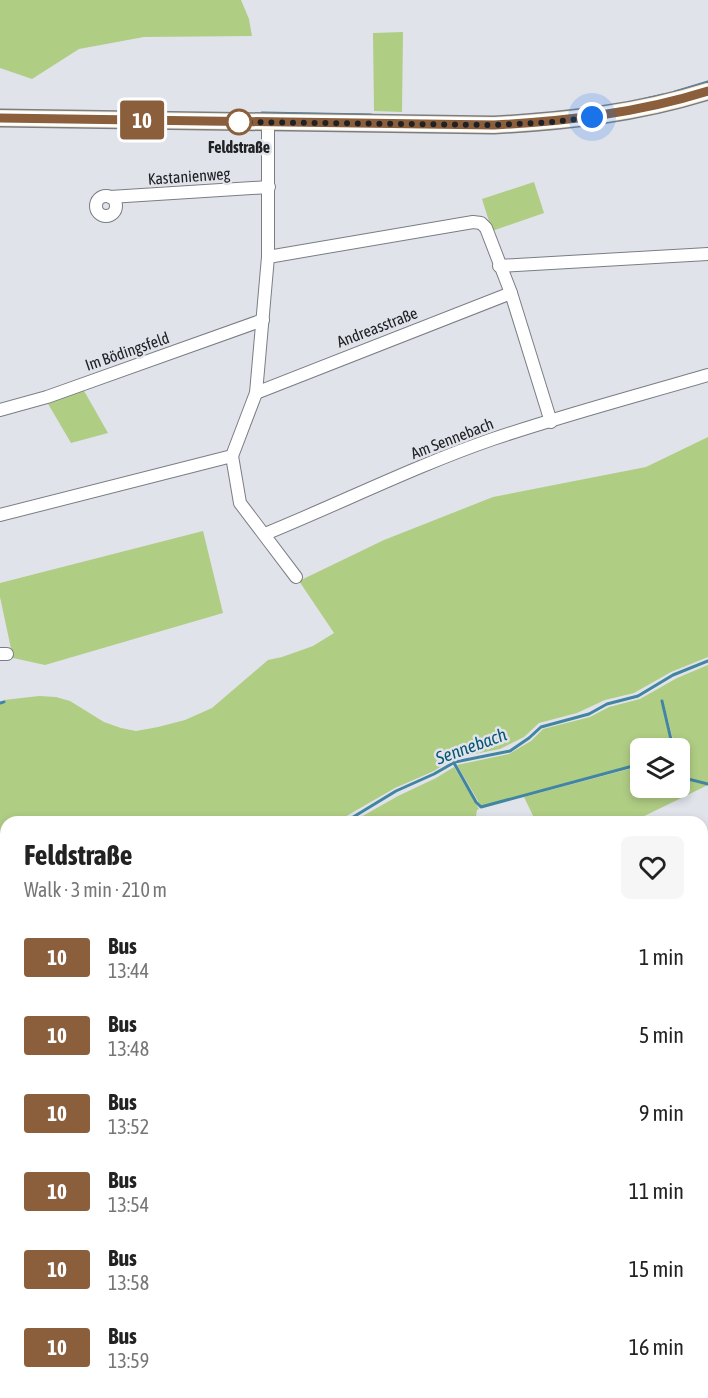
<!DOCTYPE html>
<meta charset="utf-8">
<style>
:root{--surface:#fff;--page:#f6f6f6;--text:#222;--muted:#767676}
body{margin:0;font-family:"Asap Condensed",sans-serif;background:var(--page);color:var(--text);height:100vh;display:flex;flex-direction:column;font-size:22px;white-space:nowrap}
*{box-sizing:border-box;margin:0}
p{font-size:20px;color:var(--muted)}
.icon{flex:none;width:33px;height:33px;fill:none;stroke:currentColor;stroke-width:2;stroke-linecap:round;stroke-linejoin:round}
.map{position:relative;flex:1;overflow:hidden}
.sheet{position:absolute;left:0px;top:816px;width:708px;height:582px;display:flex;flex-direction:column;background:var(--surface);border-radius:18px 18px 0 0;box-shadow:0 3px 9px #0003}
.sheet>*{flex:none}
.badge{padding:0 12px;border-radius:4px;font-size:21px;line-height:39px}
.fabs{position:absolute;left:630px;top:738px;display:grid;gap:12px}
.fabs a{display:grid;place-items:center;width:60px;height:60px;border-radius:9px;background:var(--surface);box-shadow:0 3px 9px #0003;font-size:30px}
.you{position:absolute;width:30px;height:30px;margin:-15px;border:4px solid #fff;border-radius:50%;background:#1a73e8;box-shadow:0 0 0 9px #1a73e833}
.map>.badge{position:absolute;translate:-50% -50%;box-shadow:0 0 0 3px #fff}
.round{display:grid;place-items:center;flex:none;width:63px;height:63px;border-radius:9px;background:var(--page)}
.head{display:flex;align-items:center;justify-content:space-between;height:102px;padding:0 24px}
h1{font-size:28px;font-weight:700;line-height:45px}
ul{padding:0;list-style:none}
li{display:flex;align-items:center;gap:18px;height:78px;padding:0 24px}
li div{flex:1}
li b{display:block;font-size:22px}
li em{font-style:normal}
li .badge{min-width:66px;font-weight:700;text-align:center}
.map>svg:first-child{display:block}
.green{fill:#b0cd84}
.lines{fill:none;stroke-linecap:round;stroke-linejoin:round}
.stream{stroke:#4185a1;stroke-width:3}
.street-casing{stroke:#7b7d85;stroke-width:14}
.secondary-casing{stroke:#7b7d85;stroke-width:19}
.street{stroke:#fff;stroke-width:12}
.secondary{stroke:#f7efd6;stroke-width:16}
.line-casing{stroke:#fff;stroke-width:14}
.line{stroke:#8b5e3c;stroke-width:9}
.walk{stroke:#202124;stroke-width:6;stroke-dasharray:0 10.8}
.stop-dot{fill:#fff;stroke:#8b5e3c;stroke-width:3}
.labels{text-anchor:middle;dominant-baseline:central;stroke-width:5;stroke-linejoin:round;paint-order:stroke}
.stop-label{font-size:16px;font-weight:bold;fill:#202124;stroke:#e1e3eb}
.street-label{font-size:16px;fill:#202124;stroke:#e1e3eb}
.water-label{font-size:18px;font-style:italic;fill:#055872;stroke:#e1e3eb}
</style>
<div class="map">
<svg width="708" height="1398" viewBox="0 0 708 1398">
<rect width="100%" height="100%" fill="#e1e3eb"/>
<g class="green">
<polygon points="0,0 241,0 249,19 252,36 144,37 79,49 32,79 0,68"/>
<polygon points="403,32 402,112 374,111 373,33"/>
<polygon points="534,182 544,213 492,231 482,199"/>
<polygon points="83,389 108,433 71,443 47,402"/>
<polygon points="708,437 708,657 671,672 634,693 605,700 577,713 539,723 524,737 500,749 454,758 434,771 395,788 336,822 6,822 6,959 0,960 0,704 5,704 4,700 39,696 56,697 70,701 104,722 121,728 136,731 158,727 185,720 212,708 268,660 282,657 313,646 334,633 299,581 384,540 493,497 646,467"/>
<polygon points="203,531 223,613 45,665 13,658 0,597 0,583"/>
<polygon points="708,665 708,783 682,777 680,768 680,748 675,748 663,700 661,701 672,748 640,748 640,767 633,765 481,806 457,765 509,754 531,741 543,729 590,717 609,707 640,699 677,678"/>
<polygon points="454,767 479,809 477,810 475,822 352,822 398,796 436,778"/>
<polygon points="633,768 640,770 640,788 680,788 680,779 708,785 632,822 536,822 524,797"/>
<polygon points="708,965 708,1166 702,1167 702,966"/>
<polygon points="6,966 6,991 0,993 0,968"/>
<polygon points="6,1254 6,1392 133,1392 127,1398 0,1398 0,1256"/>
</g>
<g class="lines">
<g class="stream">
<polyline points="675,92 708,82"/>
<polyline points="646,99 663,95"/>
<polyline points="262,113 371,115"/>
<polyline points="662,701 673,748"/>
<polyline points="0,703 4,702"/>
<polyline points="454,763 476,802 481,807 633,766 640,768"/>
<polyline points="680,777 708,784"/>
<polyline points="345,822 396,791 434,774 455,762 510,751 529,738 541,727 589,714 607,704 638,696 673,675 708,661"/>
<polyline points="0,964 6,962"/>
<polyline points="604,1398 607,1392"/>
</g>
<defs>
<g id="street">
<circle cx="106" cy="206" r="10"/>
<polyline points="110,197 269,187"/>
<polyline points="268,257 473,222 481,223 486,228 511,293 551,422"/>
<polyline points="499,266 708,254"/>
<polyline points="256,393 511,293"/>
<polyline points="0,410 47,397 263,320"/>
<polyline points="232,456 240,503 296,577"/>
<polyline points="0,515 232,456 256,393 268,257 268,122"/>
<path d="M265,534c76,-31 150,-68 228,-95 71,-24 143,-43 215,-64"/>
<polyline points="0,654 7,654"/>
<polyline points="702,1172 708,1171"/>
<polyline points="245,1392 246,1398"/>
</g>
<g id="secondary">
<path d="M0,118l494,7c73,-4 144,-12 214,-34"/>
<polyline points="0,1163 6,1163"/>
<polyline points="702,1241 708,1243"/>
</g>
</defs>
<use href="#street" class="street-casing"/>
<use href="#secondary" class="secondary-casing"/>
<use href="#street" class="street"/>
<use href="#secondary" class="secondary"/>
</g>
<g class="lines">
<defs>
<path id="line" d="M0,118l494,7c73,-4 144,-12 214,-34"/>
</defs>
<use href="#line" class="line-casing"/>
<use href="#line" class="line"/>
<polyline class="walk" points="239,122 494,125 554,122 592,117"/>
</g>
<circle class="stop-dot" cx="239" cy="122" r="12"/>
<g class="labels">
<g class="stop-label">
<text x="239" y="147">Feldstraße</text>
</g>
<g class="street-label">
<text transform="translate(189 176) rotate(-4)">Kastanienweg</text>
<text transform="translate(377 327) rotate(-21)">Andreasstraße</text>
<text transform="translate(127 351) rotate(-19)">Im Bödingsfeld</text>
<text transform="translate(452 438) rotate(-21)">Am Sennebach</text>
</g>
<g class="water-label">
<text transform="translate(471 746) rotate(-20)">Sennebach</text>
</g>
</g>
</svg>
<div class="fabs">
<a><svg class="icon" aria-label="layers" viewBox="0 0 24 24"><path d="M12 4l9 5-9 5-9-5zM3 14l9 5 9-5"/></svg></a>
</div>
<div class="you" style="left:592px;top:117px"></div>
<b class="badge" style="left:142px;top:120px;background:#8b5e3c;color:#fff">10</b>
<section class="sheet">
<div class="head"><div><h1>Feldstraße</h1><p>Walk · 3 min · 210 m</p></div><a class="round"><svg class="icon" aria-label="heart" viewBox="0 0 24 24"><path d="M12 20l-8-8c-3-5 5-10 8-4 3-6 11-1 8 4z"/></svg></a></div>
<ul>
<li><span class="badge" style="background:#8b5e3c;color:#fff">10</span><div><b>Bus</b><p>13:44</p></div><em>1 min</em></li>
<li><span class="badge" style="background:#8b5e3c;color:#fff">10</span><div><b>Bus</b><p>13:48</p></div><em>5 min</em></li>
<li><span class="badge" style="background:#8b5e3c;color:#fff">10</span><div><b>Bus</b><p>13:52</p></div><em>9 min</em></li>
<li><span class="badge" style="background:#8b5e3c;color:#fff">10</span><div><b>Bus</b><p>13:54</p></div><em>11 min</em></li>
<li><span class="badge" style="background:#8b5e3c;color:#fff">10</span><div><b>Bus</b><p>13:58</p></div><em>15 min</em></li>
<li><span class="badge" style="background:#8b5e3c;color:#fff">10</span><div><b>Bus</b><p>13:59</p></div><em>16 min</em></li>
</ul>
</section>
</div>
